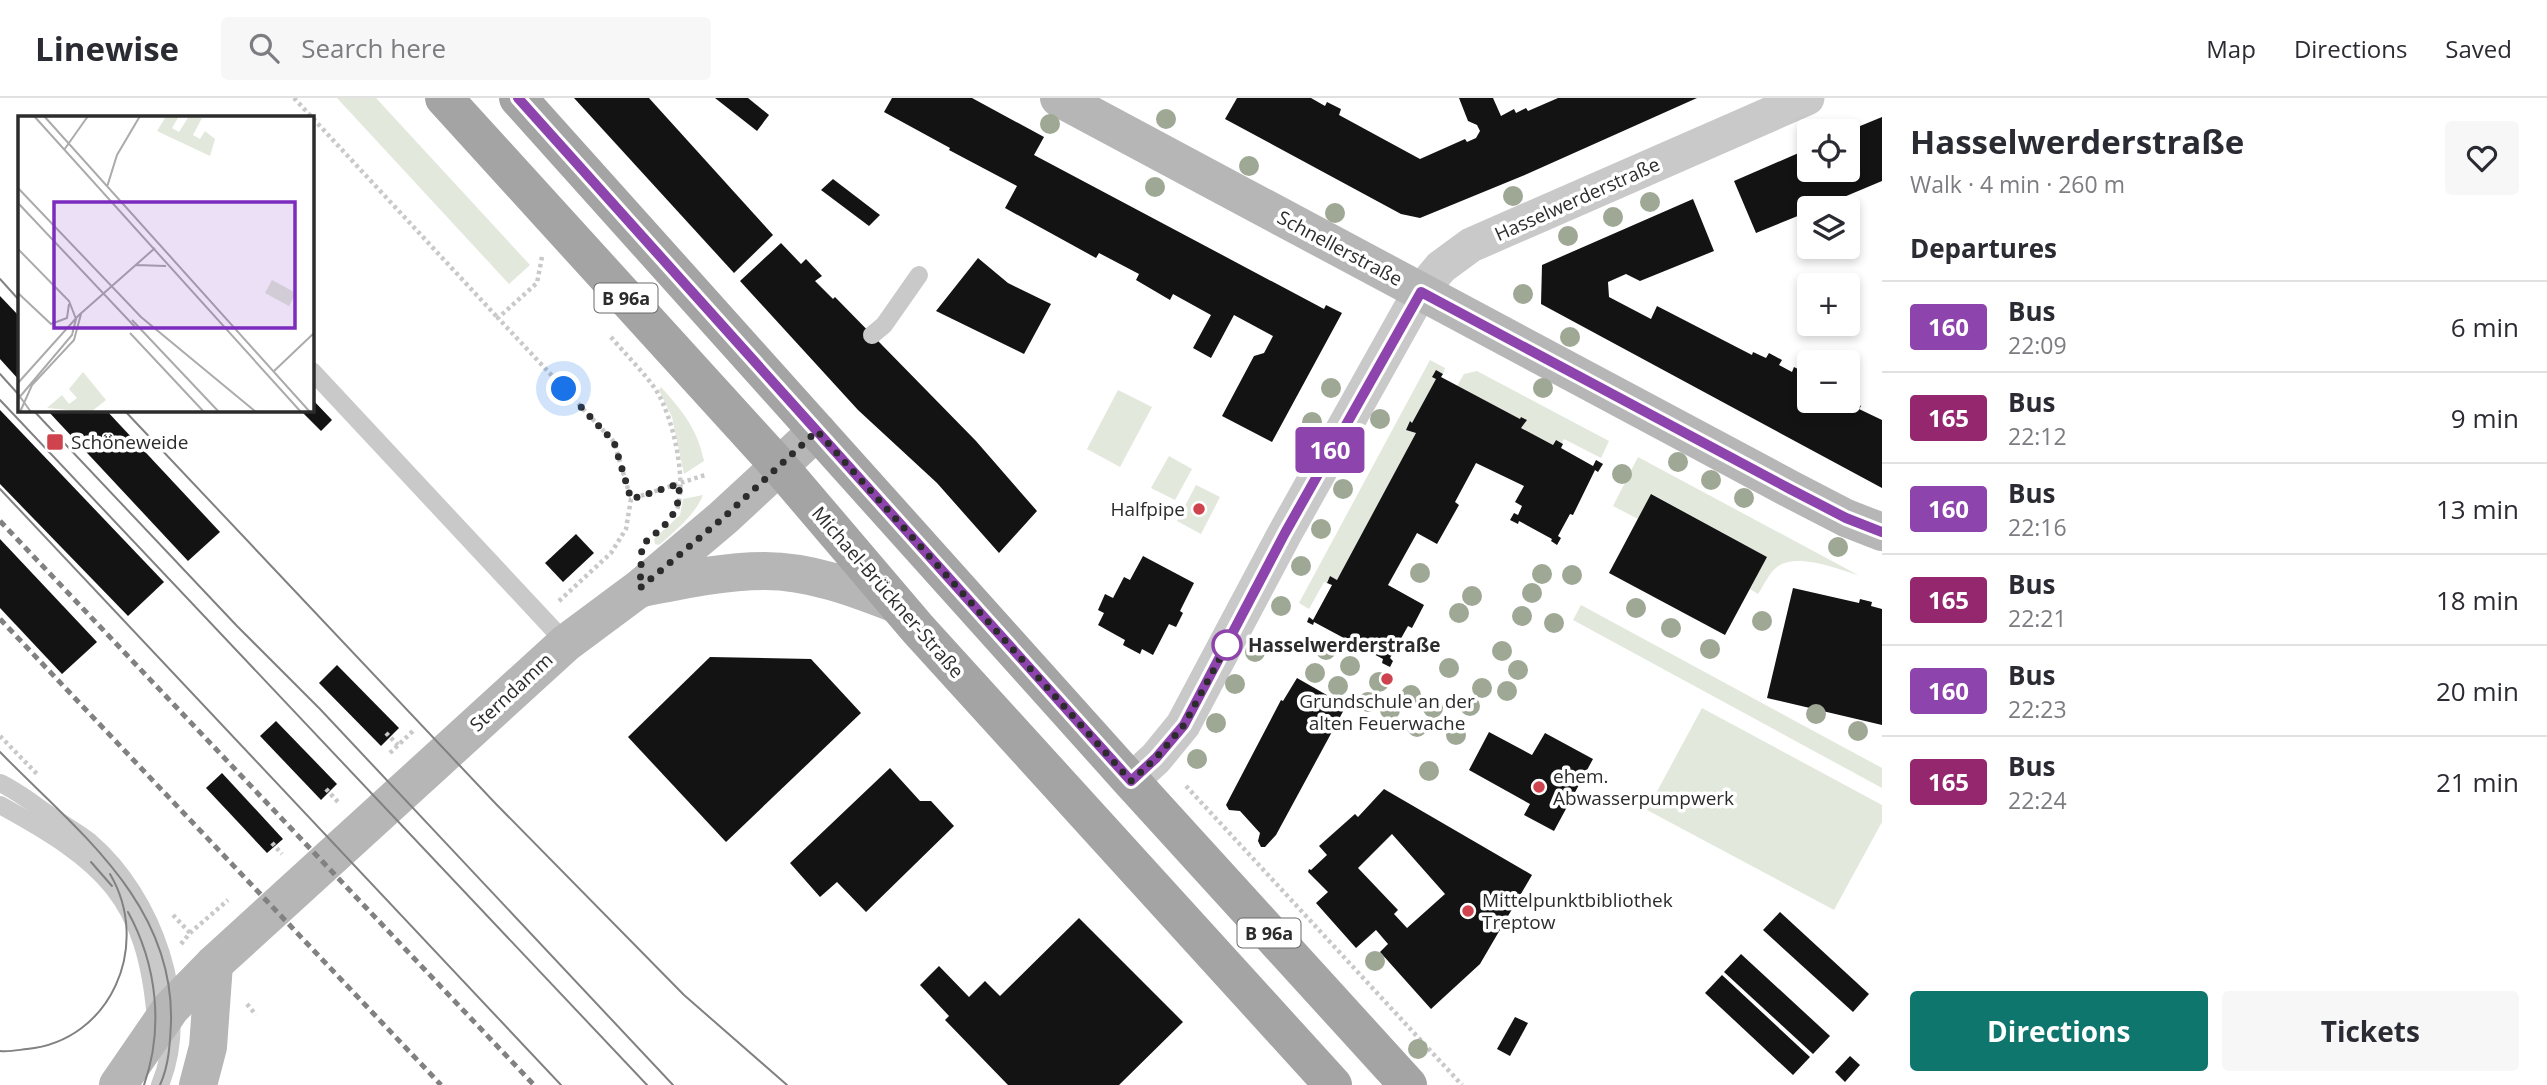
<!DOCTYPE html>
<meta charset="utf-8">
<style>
:root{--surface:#fff;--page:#f7f7f7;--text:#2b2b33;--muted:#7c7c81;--line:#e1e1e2;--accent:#0f766e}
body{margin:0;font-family:"Open Sans",sans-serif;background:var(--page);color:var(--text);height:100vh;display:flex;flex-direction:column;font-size:26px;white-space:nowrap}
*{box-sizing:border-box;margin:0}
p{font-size:23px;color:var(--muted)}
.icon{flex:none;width:38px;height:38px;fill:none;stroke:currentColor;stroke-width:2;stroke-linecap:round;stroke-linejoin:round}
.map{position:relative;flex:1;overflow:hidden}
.sheet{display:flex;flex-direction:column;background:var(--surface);width:665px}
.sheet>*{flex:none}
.badge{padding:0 14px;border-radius:5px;font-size:24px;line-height:46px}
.tools{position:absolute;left:1797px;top:21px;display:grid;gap:14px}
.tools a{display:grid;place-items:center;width:63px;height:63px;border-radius:7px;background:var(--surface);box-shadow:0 4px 10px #0003;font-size:35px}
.you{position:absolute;width:35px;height:35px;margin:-18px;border:5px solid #fff;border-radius:50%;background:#1a73e8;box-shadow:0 0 0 10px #1a73e833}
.map>.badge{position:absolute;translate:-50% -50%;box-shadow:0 0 0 4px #fff}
h2{padding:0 28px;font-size:26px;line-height:63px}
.round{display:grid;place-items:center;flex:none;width:74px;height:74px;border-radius:7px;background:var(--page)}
.headline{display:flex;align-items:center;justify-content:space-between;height:119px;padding:0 28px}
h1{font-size:33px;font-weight:700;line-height:52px}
.button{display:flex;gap:14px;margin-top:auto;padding:14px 28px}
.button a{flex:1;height:80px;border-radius:7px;background:var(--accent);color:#fff;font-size:28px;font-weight:700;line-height:80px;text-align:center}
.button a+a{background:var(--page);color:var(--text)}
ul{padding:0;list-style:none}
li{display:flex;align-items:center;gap:21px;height:91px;padding:0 28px;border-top:2px solid var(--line)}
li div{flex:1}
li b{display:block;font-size:26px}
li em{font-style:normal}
li .badge{min-width:77px;font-weight:700;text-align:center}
header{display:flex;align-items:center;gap:42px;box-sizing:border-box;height:98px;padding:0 35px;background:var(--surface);border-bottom:2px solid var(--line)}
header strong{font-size:33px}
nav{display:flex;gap:38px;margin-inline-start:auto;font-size:24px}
.search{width:490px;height:63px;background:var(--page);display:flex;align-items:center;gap:18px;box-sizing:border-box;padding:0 24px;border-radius:7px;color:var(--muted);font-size:26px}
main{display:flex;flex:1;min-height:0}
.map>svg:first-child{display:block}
.green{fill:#e2e8db}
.building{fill:#131313;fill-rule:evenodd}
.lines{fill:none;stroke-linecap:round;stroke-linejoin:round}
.path{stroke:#c9c9c9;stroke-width:4.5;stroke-dasharray:3.5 3.5;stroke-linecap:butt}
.lane{stroke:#c9c9c9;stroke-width:18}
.street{stroke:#c9c9c9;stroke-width:35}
.secondary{stroke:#b6b6b6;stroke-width:38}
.primary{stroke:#a4a4a4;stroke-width:38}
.tram{stroke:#818181;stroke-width:2}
.rail{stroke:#818181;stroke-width:5;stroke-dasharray:7 5;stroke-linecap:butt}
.tree{fill:#9ea895}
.line-casing{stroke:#fff;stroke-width:16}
.line{stroke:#8e44ad;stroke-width:10}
.walk{stroke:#2c2c2c;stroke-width:7;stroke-dasharray:0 12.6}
.poi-dot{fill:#ce434d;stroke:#fff;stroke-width:2.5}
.stop-dot{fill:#fff;stroke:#8e44ad;stroke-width:3.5}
.labels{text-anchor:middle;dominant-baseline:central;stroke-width:7;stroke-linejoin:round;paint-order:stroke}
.shield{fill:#fff;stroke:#6b6b6b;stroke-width:2}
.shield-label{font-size:18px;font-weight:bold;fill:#2c2c2c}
.street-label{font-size:19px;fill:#2c2c2c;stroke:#fff}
.poi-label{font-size:19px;fill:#2c2c2c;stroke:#fff;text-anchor:start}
.stop-label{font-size:19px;font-weight:bold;fill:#2c2c2c;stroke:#fff;text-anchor:start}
.inset-road{fill:none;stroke:#ababab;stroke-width:2}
.view{fill:#7b2cbf;fill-opacity:0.15;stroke:#7b2cbf;stroke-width:3.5}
.inset-edge{fill:none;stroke:#2c2c2c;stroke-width:3.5}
</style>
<header>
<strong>Linewise</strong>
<div class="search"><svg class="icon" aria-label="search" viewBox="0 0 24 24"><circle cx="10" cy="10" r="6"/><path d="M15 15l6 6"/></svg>Search here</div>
<nav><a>Map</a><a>Directions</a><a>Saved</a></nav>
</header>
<main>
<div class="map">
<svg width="1882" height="987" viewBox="0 0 1882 987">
<rect width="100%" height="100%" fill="#fff"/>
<g class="green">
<polygon points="337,0 376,0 530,167 509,186"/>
<polygon points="1430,262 1445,270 1443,276 1436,272 1436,281 1412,325 1410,324 1406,332 1416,335 1337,482 1330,478 1327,485 1324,484 1309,511 1299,505"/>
<polygon points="1477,273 1609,343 1601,360 1564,341 1562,345 1555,342 1553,347 1521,330 1527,322 1522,319 1520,321 1457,288 1464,276"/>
<path d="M661,289c22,25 36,41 43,74l-20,13 -12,-57 -13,-27z"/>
<polygon points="1118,292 1152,309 1120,369 1087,351"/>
<polygon points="1169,358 1192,371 1175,402 1151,390"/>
<path d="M1638,359l220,118c-20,-6 -62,-23 -81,-8 -8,6 -13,18 -19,27l-8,-5 17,-32 -115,-63 -14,25 -25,-13z"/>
<polygon points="1196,387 1220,399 1201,436 1177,423"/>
<path d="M703,397c-8,20 -28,36 -44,50l-4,-1 -1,-5 26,-24 3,-16z"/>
<polygon points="1581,507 1882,670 1882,690 1573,522"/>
<polygon points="1702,610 1882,707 1882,724 1834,812 1647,712"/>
</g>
<g class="building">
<polygon points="574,0 649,0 773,137 734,175"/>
<polygon points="715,0 748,0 769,17 757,33"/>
<polygon points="892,0 972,0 1044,39 1034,57 1324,211 1326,207 1342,215 1272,344 1222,318 1254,258 1264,255 1273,238 1234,217 1211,260 1193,250 1211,217 1173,196 1170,202 1136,182 1139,176 1099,155 1096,160 1005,110 1017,88 949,52 950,50 884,14"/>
<polygon points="1237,0 1311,0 1325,8 1327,4 1341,11 1339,17 1420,61 1465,41 1467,44 1476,40 1480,33 1477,27 1468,23 1459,0 1493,0 1501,18 1514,11 1516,15 1526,10 1528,13 1558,0 1697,0 1527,76 1420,120 1401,116 1225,21"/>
<polygon points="1882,19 1882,83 1832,104 1835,110 1810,110 1810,113 1756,135 1734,83 1810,50 1810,72 1848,72 1848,33"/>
<polygon points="833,81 880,117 869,128 821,92"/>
<polygon points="1693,101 1714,153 1640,183 1626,176 1608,184 1609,199 1651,221 1657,208 1752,257 1753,254 1766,260 1769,255 1782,262 1779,267 1792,274 1794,269 1810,277 1810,303 1845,303 1848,301 1861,308 1859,311 1882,322 1882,390 1541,206 1542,167"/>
<polygon points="781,145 801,166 806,161 822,178 815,183 833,201 835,199 976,343 1037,413 999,455 937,385 858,312 740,183"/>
<polygon points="978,160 1008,185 1051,206 1024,256 936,213"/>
<polygon points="0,198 19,218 19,282 0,261"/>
<polygon points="1436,272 1443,276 1441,279 1520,321 1521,319 1527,322 1521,330 1553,347 1556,342 1563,346 1561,350 1593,368 1596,362 1603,366 1598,374 1595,372 1573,417 1570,416 1558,438 1561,440 1557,447 1551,443 1552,441 1519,423 1518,426 1510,422 1514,415 1518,417 1522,408 1515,404 1524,388 1476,365 1455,404 1459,407 1437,446 1417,435 1388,487 1424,507 1412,530 1408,528 1390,560 1393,563 1390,569 1382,565 1383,561 1314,524 1313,527 1307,524 1309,519 1313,522 1332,487 1327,485 1330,478 1337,482 1416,335 1406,332 1410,323 1412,325 1436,281 1432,279"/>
<polygon points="312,301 332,322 321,333 300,312 312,312"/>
<polygon points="0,312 164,484 128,518 0,386"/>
<polygon points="47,312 106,312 220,434 188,463"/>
<polygon points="1651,396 1767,459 1725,537 1609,475"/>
<polygon points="576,436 594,455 563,484 545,465"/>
<polygon points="0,441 97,544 62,576 0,510"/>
<polygon points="1143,458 1194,485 1180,513 1183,515 1176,529 1169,526 1153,557 1142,551 1140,556 1123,547 1125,542 1098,527 1104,515 1098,512 1105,496 1113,500 1124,479 1130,482"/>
<polygon points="1793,490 1859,505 1860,501 1872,504 1871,508 1882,511 1882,627 1767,600"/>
<polygon points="710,559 811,561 861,615 726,744 628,639"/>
<polygon points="337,567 399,630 381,648 319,585"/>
<polygon points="1297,580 1346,608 1276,737 1265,749 1261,749 1258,743 1260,735 1240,713 1229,712 1226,707 1281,602 1283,603"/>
<polygon points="276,623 337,686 321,702 260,638"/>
<polygon points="1489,634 1532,657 1545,635 1593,661 1554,733 1524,717 1530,706 1469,672"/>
<polygon points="890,670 920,703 931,703 954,728 866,814 837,784 820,799 790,765"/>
<polygon points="222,675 283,741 267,755 206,690"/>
<path d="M1384,691l148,86 -52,89 -49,45 -51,-57 8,-8 -12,-14 -20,18 -40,-45 12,-11 -20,-20 1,-3 2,1 16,-15 -8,-9 36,-32 3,3zM1392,736l53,60 -38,34 -13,-14 4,-4 -40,-42z"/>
<polygon points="1780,814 1869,896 1853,914 1763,832"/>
<polygon points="1079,820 1183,924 1119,987 1008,987 945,922 949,918 920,887 939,868 969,899 985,883 1000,898"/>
<polygon points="1741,856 1830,938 1813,956 1724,874"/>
<polygon points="1722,877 1810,959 1793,977 1705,895"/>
<polygon points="1515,919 1528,925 1510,958 1497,951"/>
<polygon points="1850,958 1860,967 1845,984 1835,974"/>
</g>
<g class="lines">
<g class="path">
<polyline points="294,0 498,220"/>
<polyline points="542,159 537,185 498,220 614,344 631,401"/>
<path d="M611,239c14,17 32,34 45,53 17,27 31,89 21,120"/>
<polyline points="559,503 611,455 626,431 631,401 705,377"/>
<polyline points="386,635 398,647"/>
<polyline points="0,638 38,677"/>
<polyline points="390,655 414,632"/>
<polyline points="1186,688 1462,987"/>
<polyline points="326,691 338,704"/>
<polyline points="272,745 282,756"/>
<polyline points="173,817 191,836"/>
<polyline points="181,846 190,835 228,802"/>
<polyline points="247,906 256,917"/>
</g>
<g class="lane">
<polyline points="872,237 884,227 919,177"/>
<polyline points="312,273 566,545"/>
<path d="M0,685c19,9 36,23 54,35 12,8 25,15 36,24 63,54 103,163 70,243"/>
<path d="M0,707c104,57 146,92 156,215"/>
</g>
<polyline class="street" points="1131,683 1156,660 1183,627 1285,435 1420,194 1441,169 1471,147 1807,0"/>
<g class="secondary">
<polyline points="1059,0 1790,391 1846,420 1882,434"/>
<path d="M642,490c40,-8 82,-17 123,-17 45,0 90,17 131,33"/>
<polyline points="118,987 171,910 214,866 566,545 640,490 723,420 817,333"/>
<polyline points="198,987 208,949 214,866"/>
</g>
<g class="primary">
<polyline points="444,0 780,369 918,531 1333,987"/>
<polyline points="518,0 1131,683 1408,987"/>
</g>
<g class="tram">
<polyline points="0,181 19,202"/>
<polyline points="0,276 19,297"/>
<polyline points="0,302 647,987"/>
<polyline points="33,312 237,528 320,611 673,987"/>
<polyline points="124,312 496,706 684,897 787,987"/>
<polyline points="0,391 561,987"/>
<path d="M0,654c76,78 174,150 171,270 -1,22 -2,43 -11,63"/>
<polyline points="91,764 112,788"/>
<path d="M128,814c29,53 36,116 16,173"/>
<path d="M0,953c9,1 18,-1 27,-2 84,-8 125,-104 83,-175"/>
</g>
<g class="rail">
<polyline points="0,423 534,987"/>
<polyline points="0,521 441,987"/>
</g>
</g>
<g class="tree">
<circle cx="1166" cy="21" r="10"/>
<circle cx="1050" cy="26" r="10"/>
<circle cx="1249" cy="68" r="10"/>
<circle cx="1155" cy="89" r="10"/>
<circle cx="1513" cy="98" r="10"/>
<circle cx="1650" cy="104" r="10"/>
<circle cx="1335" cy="115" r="10"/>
<circle cx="1613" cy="119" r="10"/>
<circle cx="1568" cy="138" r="10"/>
<circle cx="1523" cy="196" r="10"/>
<circle cx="1570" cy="239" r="10"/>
<circle cx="1331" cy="290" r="10"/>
<circle cx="1543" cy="290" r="10"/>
<circle cx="1380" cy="321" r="10"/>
<circle cx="1312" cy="324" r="10"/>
<circle cx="1678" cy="364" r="10"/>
<circle cx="1622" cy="376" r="10"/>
<circle cx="1711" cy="382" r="10"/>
<circle cx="1343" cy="391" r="10"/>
<circle cx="1744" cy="400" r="10"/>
<circle cx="1321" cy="431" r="10"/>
<circle cx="1838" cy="449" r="10"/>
<circle cx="1301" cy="468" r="10"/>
<circle cx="1420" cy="475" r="10"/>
<circle cx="1542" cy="476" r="10"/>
<circle cx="1572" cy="477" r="10"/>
<circle cx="1532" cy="495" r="10"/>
<circle cx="1472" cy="498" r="10"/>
<circle cx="1281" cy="508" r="10"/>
<circle cx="1636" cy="510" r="10"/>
<circle cx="1459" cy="515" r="10"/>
<circle cx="1522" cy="518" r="10"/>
<circle cx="1762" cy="523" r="10"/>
<circle cx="1554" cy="525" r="10"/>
<circle cx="1671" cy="530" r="10"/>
<circle cx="1710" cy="551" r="10"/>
<circle cx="1326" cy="552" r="10"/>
<circle cx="1502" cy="553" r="10"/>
<circle cx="1255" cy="554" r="10"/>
<circle cx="1350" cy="568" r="10"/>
<circle cx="1449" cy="570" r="10"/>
<circle cx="1518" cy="572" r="10"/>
<circle cx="1315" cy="575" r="10"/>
<circle cx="1379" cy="584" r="10"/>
<circle cx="1235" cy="586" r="10"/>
<circle cx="1338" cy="588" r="10"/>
<circle cx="1482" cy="590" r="10"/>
<circle cx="1507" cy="593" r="10"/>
<circle cx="1411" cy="597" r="10"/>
<circle cx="1368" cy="604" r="10"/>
<circle cx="1470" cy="608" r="10"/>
<circle cx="1433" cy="610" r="10"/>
<circle cx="1390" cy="612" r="10"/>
<circle cx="1816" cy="616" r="10"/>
<circle cx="1216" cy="625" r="10"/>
<circle cx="1417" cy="629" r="10"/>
<circle cx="1858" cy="633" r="10"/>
<circle cx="1456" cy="637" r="10"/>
<circle cx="1197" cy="661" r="10"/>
<circle cx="1429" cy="673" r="10"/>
<circle cx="1375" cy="863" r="10"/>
<circle cx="1418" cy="951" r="10"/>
</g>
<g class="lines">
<defs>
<polyline id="line" points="518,0 1131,683 1156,660 1184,627 1285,435 1421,194 1790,391 1846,420 1882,434"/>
</defs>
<use href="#line" class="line-casing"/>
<use href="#line" class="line"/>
<path class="walk" d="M564,291l50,53 17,57 48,-15c2,32 -15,42 -37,61l-2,43 83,-70 94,-87 314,350 25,-23 28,-33 43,-80"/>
</g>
<g class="poi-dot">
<rect x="46" y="335" width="18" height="18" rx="3.5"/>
<circle cx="1199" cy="411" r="7"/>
<circle cx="1387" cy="581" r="7"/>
<circle cx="1539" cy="689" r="7"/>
<circle cx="1468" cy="813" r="7"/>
</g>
<circle class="stop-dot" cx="1227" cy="547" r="14"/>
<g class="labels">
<g class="shield">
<rect x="594.5" y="185.5" width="63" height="29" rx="5"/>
<rect x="1237.5" y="820.5" width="63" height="29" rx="5"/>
</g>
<g class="shield-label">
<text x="626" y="200">B 96a</text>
<text x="1269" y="835">B 96a</text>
</g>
<g class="street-label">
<text transform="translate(1577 101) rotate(-24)">Hasselwerderstraße</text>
<text transform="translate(1340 150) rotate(28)">Schnellerstraße</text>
<text transform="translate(888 494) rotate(49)">Michael-Brückner-Straße</text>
<text transform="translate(511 594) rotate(-43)">Sterndamm</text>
</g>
<g class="poi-label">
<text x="71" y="344">Schöneweide</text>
<text x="1185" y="411" text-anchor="end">Halfpipe</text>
<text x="1387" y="603" text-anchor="middle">Grundschule an der<tspan x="1387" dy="22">alten Feuerwache</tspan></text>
<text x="1553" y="678">ehem.<tspan x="1553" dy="22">Abwasserpumpwerk</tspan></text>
<text x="1482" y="802">Mittelpunktbibliothek<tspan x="1482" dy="22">Treptow</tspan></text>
</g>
<g class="stop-label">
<text x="1248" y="547">Hasselwerderstraße</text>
</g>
</g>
<g transform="translate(18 18)">
<rect width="296" height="296" fill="#fff"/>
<path d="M143,0h18l-7,12 7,4 10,-16 13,2 -9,17 7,4 5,-8 10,8 -5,17 -53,-25 8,-13zM254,164l24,13 -7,13 -24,-13zM65,256l23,28 -15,12 -44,-4 15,-13 7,9 8,-6 -8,-9z" fill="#e2e8db"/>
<path class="inset-road" d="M16,0l267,296M26,0l266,296M46,34l24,-34M89,71l10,-32 23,-39M0,72l123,129 115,95M0,87l118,125M0,133l51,52 7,18 -4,16 -54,64M118,149l30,1M0,177l33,31 16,-6 2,-14M114,204l87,92M112,217l74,79M255,256l41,-39M0,267l60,-67 77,-68M0,278l13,18M2,296l12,-27 42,-45 7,-26"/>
<path class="view" d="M36,86h241v126h-241z"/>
<rect width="296" height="296" class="inset-edge"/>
</g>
</svg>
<div class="tools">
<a><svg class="icon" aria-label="locate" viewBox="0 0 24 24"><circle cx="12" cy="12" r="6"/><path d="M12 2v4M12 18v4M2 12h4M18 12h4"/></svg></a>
<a><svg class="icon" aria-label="layers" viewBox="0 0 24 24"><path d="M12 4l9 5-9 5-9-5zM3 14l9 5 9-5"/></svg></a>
<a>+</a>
<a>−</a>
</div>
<div class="you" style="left:564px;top:291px"></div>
<b class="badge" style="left:1330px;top:352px;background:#8e44ad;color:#fff">160</b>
</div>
<section class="sheet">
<div class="headline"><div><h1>Hasselwerderstraße</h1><p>Walk · 4 min · 260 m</p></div><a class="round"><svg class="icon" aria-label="heart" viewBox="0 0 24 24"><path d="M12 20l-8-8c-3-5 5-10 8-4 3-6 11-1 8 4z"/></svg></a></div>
<h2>Departures</h2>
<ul>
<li><span class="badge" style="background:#8e44ad;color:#fff">160</span><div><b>Bus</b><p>22:09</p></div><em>6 min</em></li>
<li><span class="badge" style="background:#95276e;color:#fff">165</span><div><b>Bus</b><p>22:12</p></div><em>9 min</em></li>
<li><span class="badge" style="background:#8e44ad;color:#fff">160</span><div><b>Bus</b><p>22:16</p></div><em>13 min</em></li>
<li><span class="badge" style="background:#95276e;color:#fff">165</span><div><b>Bus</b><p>22:21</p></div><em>18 min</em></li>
<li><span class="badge" style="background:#8e44ad;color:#fff">160</span><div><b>Bus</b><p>22:23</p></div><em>20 min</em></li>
<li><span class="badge" style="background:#95276e;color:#fff">165</span><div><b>Bus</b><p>22:24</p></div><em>21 min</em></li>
</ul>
<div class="button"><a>Directions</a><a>Tickets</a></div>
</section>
</main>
